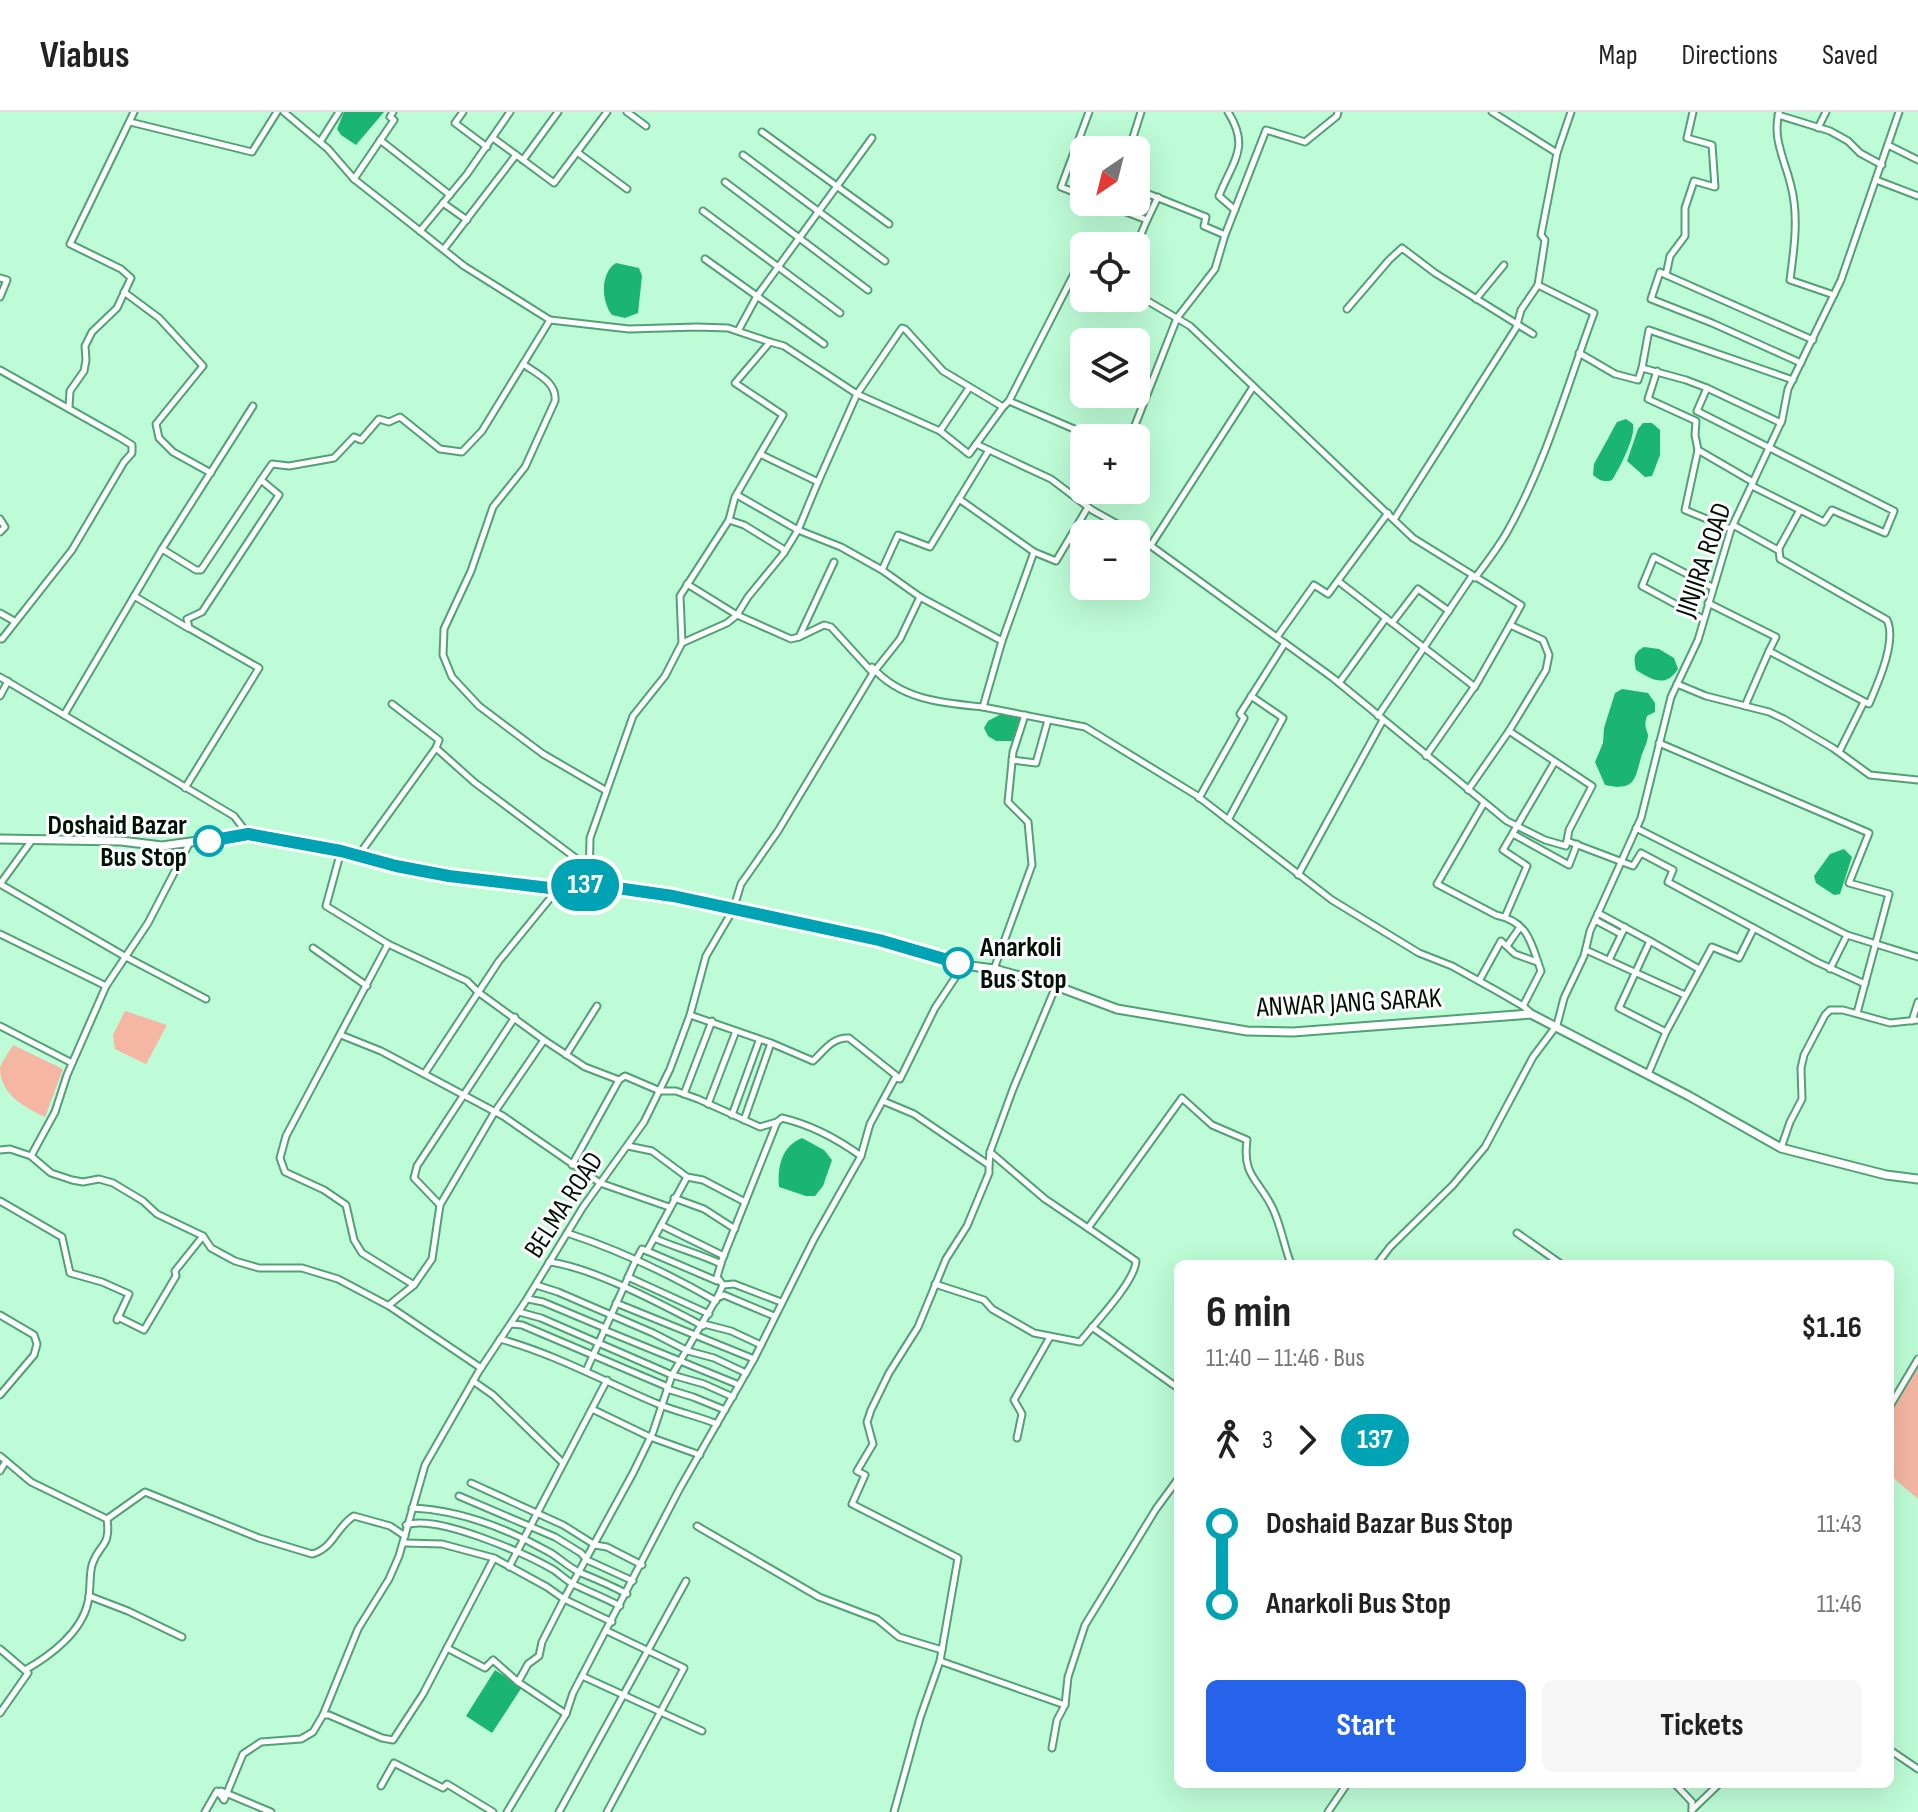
<!DOCTYPE html>
<meta charset="utf-8">
<style>
:root{--surface:#fff;--page:#f6f6f6;--text:#222;--muted:#767676;--line:#e0e0e0;--accent:#2563eb}
body{margin:0;font-family:"Sofia Sans Condensed",sans-serif;background:var(--page);color:var(--text);height:100vh;display:flex;flex-direction:column;font-size:30px;white-space:nowrap}
*{box-sizing:border-box;margin:0}
p{font-size:26px;color:var(--muted)}
.icon{flex:none;width:44px;height:44px;fill:none;stroke:currentColor;stroke-width:2;stroke-linecap:round;stroke-linejoin:round}
.map{position:relative;flex:1;overflow:hidden}
.details{position:absolute;left:1174px;top:1148px;width:720px;height:528px;display:flex;flex-direction:column;background:var(--surface);border-radius:12px;box-shadow:0 8px 32px #0002}
.details>*{flex:none}
.badge{padding:0 16px;border-radius:26px;font-size:28px;line-height:52px}
.needle{width:52px;rotate:215deg}
.buttons{position:absolute;left:1070px;top:24px;display:grid;gap:16px}
.buttons a{display:grid;place-items:center;width:80px;height:80px;border-radius:12px;background:var(--surface);box-shadow:0 8px 32px #0002;font-size:40px}
.map>.badge{position:absolute;translate:-50% -50%;box-shadow:0 0 0 4px #fff}
.legs{display:flex;align-items:center;gap:12px;height:88px;padding:0 32px;font-size:26px}
.legs p{margin-inline-start:auto}
.overview{display:flex;align-items:center;justify-content:space-between;height:136px;padding:0 32px}
h1{font-size:44px;font-weight:700;line-height:60px}
.cta{display:flex;gap:16px;margin-top:auto;padding:16px 32px}
.cta a{flex:1;height:92px;border-radius:12px;background:var(--accent);color:#fff;font-size:32px;font-weight:700;line-height:92px;text-align:center}
.cta a+a{background:var(--page);color:var(--text)}
ul{padding:0 32px;list-style:none}
li{display:flex;align-items:center;gap:28px;height:80px;font-size:30px}
li i{display:grid;place-items:center;width:12px;height:100%;margin:0 10px;background:currentColor}
li i::after{content:'';width:20px;height:20px;margin:-10px;border:6px solid;border-radius:50%;background:var(--surface)}
li p{margin-inline-start:auto}
li:first-child i{background:linear-gradient(#0000 50%,currentColor 0)}
li:last-child i{background:linear-gradient(currentColor 50%,#0000 0)}
header{display:flex;align-items:center;gap:48px;box-sizing:border-box;height:112px;padding:0 40px;background:var(--surface);border-bottom:2px solid var(--line)}
header strong{font-size:38px}
nav{display:flex;gap:44px;margin-inline-start:auto;font-size:28px}
.map>svg:first-child{display:block}
.green{fill:#f5b7a4}
.water{fill:#1bb573}
.lines{fill:none;stroke-linecap:round;stroke-linejoin:round}
.minor-casing{stroke:#52a075;stroke-width:9}
.secondary-casing{stroke:#52a075;stroke-width:11}
.minor{stroke:#fff;stroke-width:5}
.secondary{stroke:#fff;stroke-width:7}
.line-1-casing{stroke:#fff;stroke-width:18}
.line-1{stroke:#00a3b4;stroke-width:12}
.stop-1-dot{fill:#fff;stroke:#00a3b4;stroke-width:4}
.labels{text-anchor:middle;dominant-baseline:central;stroke-width:6;stroke-linejoin:round;paint-order:stroke}
.street-label{font-size:28px;fill:#001206;stroke:#fff}
.stop-label{font-size:28px;font-weight:bold;fill:#001206;stroke:#fff;text-anchor:end}
</style>
<header>
<strong>Viabus</strong>
<nav><a>Map</a><a>Directions</a><a>Saved</a></nav>
</header>
<div class="map">
<svg width="1918" height="1700" viewBox="0 0 1918 1700">
<rect width="100%" height="100%" fill="#bdfcd6"/>
<g class="green">
<polygon points="125,899 167,913 146,952 115,937 113,923"/>
<path d="M13,933l50,24 -18,48c-19,-9 -45,-22 -45,-49 2,-7 9,-16 13,-23z"/>
<polygon points="1918,1250 1918,1387 1890,1363 1890,1294"/>
</g>
<g class="water">
<polygon points="344,0 384,0 356,33 341,23 337,17"/>
<path d="M616,151l23,5 3,8 -4,37 -13,5 -13,-3c-11,-14 -12,-42 4,-52z"/>
<path d="M1626,307l7,5c3,13 -14,45 -21,56 -8,3 -13,0 -19,-5l1,-11 23,-42z"/>
<polygon points="1643,311 1652,311 1660,318 1660,343 1652,364 1645,365 1627,349 1638,317"/>
<path d="M1644,535l15,2 15,9 4,11c-12,19 -26,11 -42,1 -2,-12 -3,-17 8,-23z"/>
<path d="M1622,577l26,4 7,10v9l-8,4c-3,10 -1,11 1,19 0,6 -4,14 -6,19 -7,23 -5,38 -37,31l-10,-23 8,-19 1,-15 11,-35z"/>
<polygon points="1003,601 1019,605 1019,615 1012,629 996,629 988,624 984,616 988,609"/>
<polygon points="1844,737 1852,745 1840,782 1834,783 1816,771 1814,764 1830,742"/>
<path d="M802,1026l22,12 8,10 -9,26 -8,10h-9l-27,-9c-2,-21 3,-41 23,-49z"/>
<polygon points="495,1558 522,1575 492,1621 466,1604"/>
</g>
<g class="lines">
<defs>
<g id="minor">
<polyline points="284,0 328,37 354,67 394,8 390,5 393,0"/>
<polyline points="463,0 455,11 487,35"/>
<polyline points="627,0 646,14"/>
<path d="M1228,0c23,36 4,50 -9,84l16,14"/>
<polyline points="1492,0 1557,41 1541,123 1545,128 1538,173"/>
<polyline points="1693,0 1687,26 1712,33 1715,75 1694,69 1685,96 1685,124 1670,144 1666,163 1813,228"/>
<path d="M1779,0c-7,27 6,48 12,74 8,30 3,64 -1,94l44,15"/>
<polyline points="1778,3 1830,19 1848,29 1860,41 1882,53"/>
<polyline points="130,10 252,40 277,0"/>
<polyline points="1818,16 1826,0"/>
<polyline points="762,20 889,112"/>
<polyline points="493,26 523,48 558,0"/>
<polyline points="380,28 450,83"/>
<polyline points="320,30 339,0"/>
<polyline points="1888,33 1918,48"/>
<polyline points="1129,38 1141,0"/>
<polyline points="577,40 627,77"/>
<polyline points="1557,41 1571,0"/>
<polyline points="743,43 885,149"/>
<polyline points="523,48 554,71 607,0"/>
<polyline points="354,67 420,119 467,62 510,0"/>
<polyline points="1876,68 1918,84"/>
<polyline points="725,70 868,178"/>
<polyline points="1084,84 1061,75 1089,0"/>
<polyline points="1100,90 1147,108 1158,85"/>
<polyline points="443,91 467,108"/>
<polyline points="703,99 840,201"/>
<polyline points="420,119 464,154 550,208 629,217 697,215 728,216 770,230 735,271 783,303 760,342 818,370 798,418 784,441"/>
<polyline points="1225,123 1266,18 1305,30 1337,4 1338,0"/>
<polyline points="1136,134 1147,108"/>
<polyline points="444,137 516,43"/>
<polyline points="705,147 824,232"/>
<polyline points="1666,163 1660,160 1651,187 1712,211 1801,251"/>
<polyline points="0,166 7,168 0,185"/>
<polyline points="124,180 159,206 203,254 156,312 159,326 173,340 211,361"/>
<polyline points="1136,182 1190,214 1413,426 1521,493 1510,513 1543,528 1549,543 1546,558 1509,619 1592,674 1569,718 1567,729 1633,754 1641,741 1673,758 1668,770 1817,850 1865,872"/>
<polyline points="1476,187 1504,153"/>
<polyline points="1347,197 1389,148 1402,136 1435,161 1533,222"/>
<polyline points="738,219 757,184 872,26"/>
<polyline points="770,230 784,234 857,282 818,370"/>
<polyline points="1579,241 1615,262 1638,268 1642,256 1686,268 1707,276 1697,299 1894,399 1885,421 1832,398 1824,410 1752,374"/>
<path d="M523,252c14,10 34,18 32,37l-30,66 -32,40 -22,64 -27,58 -1,26 9,22 27,29 64,48 62,36"/>
<polyline points="1642,256 1649,218 1793,268"/>
<polyline points="0,258 119,325 132,333 132,341 124,350 72,438 2,527 0,527"/>
<polyline points="1657,259 1648,287 1696,309 1695,323 1698,338"/>
<polyline points="969,276 940,319 857,282 902,216 905,217 943,259 1003,295 1009,289 1095,326"/>
<polyline points="1707,276 1781,311"/>
<polyline points="1009,289 1078,154 1084,157"/>
<polyline points="69,295 70,279 84,259 86,248 85,234 92,220 117,196 131,166 121,157 70,132 134,0"/>
<polyline points="940,319 969,342 1003,295"/>
<polyline points="1130,326 1177,206 1215,157 1225,123 1204,114 1206,105 1136,77"/>
<polyline points="976,332 1051,367 1092,398 1135,422"/>
<polyline points="737,383 798,418 841,435 882,458 920,485 1002,529"/>
<polyline points="959,387 989,338"/>
<path d="M1395,406l121,-190 5,-18 17,-25 56,28c-27,73 -48,150 -87,219 -9,16 -21,31 -32,46"/>
<polyline points="0,407 5,415 0,420"/>
<polyline points="1733,413 1778,438 1800,398"/>
<polyline points="1731,417 1685,398 1698,338 1753,370"/>
<polyline points="1136,423 1333,566 1507,709 1545,728 1566,734 1567,729"/>
<polyline points="1151,433 1253,275"/>
<polyline points="162,437 196,458 201,458 261,368"/>
<polyline points="1034,440 1056,449 1088,395"/>
<polyline points="882,458 898,423 930,435 959,387 1034,440 1002,529 983,595 1085,615 1196,683 1332,788 1419,841 1452,854 1497,879 1523,894 1531,901"/>
<polyline points="1338,469 1475,575"/>
<polyline points="687,472 737,503 791,527 799,525 834,450"/>
<polyline points="134,484 188,516"/>
<polyline points="1708,491 1776,525 1769,539"/>
<polyline points="0,501 14,509"/>
<polyline points="1703,507 1642,474 1654,445 1712,475"/>
<polyline points="1392,511 1418,477 1449,499"/>
<path d="M799,525l25,-12 7,2 42,46 -1,-6c29,33 70,36 111,40"/>
<polyline points="1277,525 1314,473 1328,482 1388,401"/>
<polyline points="682,531 680,484 729,408 735,385 760,342"/>
<polyline points="0,565 234,704 247,721"/>
<polyline points="1339,571 1386,506"/>
<polyline points="1677,572 1706,584 1769,600 1784,607 1833,636 1870,663 1918,668"/>
<polyline points="0,584 8,569"/>
<polyline points="392,592 439,628 436,636 474,670 589,756"/>
<path d="M1745,594l24,-55 100,53c9,-21 28,-63 18,-84l-107,-61 -1,-10"/>
<polyline points="64,603 162,437 253,294"/>
<polyline points="1378,604 1472,464"/>
<polyline points="1659,631 1869,721 1849,771 1889,782 1857,901"/>
<polyline points="1839,640 1864,590"/>
<polyline points="1426,644 1477,571 1510,513"/>
<polyline points="1012,648 1036,651 1048,608"/>
<polyline points="185,676 259,556 189,516 187,507 202,500 279,383 261,368 272,352 289,354 334,346 354,325 361,328 379,307 389,310 400,305 440,337 462,340 482,319 550,208"/>
<polyline points="1468,678 1509,619"/>
<polyline points="1199,686 1244,606 1240,602 1285,531"/>
<path d="M1484,691l-47,81 59,31c33,7 35,28 45,56l-18,35"/>
<polyline points="1228,708 1283,606 1251,584"/>
<polyline points="1636,716 1847,823 1918,845"/>
<polyline points="1513,722 1569,753 1577,732"/>
<path d="M341,739l-15,55 62,38 79,37 11,11 66,48 41,27 34,13 6,-4 35,15h16l22,8 62,28 17,-5 5,-4c30,7 54,20 79,38"/>
<polyline points="358,744 436,636"/>
<polyline points="1298,763 1383,608"/>
<polyline points="0,772 126,845 206,887"/>
<polyline points="0,772 32,728"/>
<polyline points="589,772 590,726 633,604 665,564 682,531 727,511 737,503 748,485 784,441 783,437 744,413 729,408"/>
<polyline points="1598,801 1650,829"/>
<polyline points="1505,805 1527,754 1503,738 1554,651"/>
<polyline points="1595,808 1621,822"/>
<polyline points="0,822 106,874"/>
<polyline points="388,832 286,1024 280,1046 285,1060 324,1078 346,1093 354,1128 362,1141 414,1173 389,1193"/>
<polyline points="1507,834 1520,815"/>
<polyline points="313,836 367,874"/>
<polyline points="1586,838 1685,883"/>
<polyline points="1609,848 1625,815"/>
<polyline points="994,857 1032,753 1028,710 1008,690 1013,640 1025,603"/>
<polyline points="1830,857 1847,823"/>
<polyline points="1479,869 1501,829 1515,842 1537,850"/>
<path d="M690,903l81,28 42,18c11,-10 19,-24 36,-23l49,39"/>
<polyline points="1912,909 1918,890"/>
<polyline points="0,914 72,951"/>
<polyline points="1666,920 1619,896 1650,829 1699,857"/>
<polyline points="341,923 381,939 503,1004 600,1071 669,1095"/>
<polyline points="566,943 597,894"/>
<polyline points="425,961 499,849 557,778"/>
<polyline points="1648,962 1666,920 1712,835 1739,846 1754,816"/>
<polyline points="684,982 712,909"/>
<polyline points="883,989 914,1002 989,1053 989,1061 967,1114 946,1147 918,1215 889,1261 871,1298 867,1310 873,1332 857,1359 865,1363 852,1392 958,1446 940,1549 1065,1593"/>
<polyline points="708,992 736,919"/>
<polyline points="732,1003 759,929"/>
<polyline points="744,1008 771,931"/>
<polyline points="628,1034 652,1039 687,1065 703,1068 745,1090"/>
<polyline points="1781,1036 1790,1010 1802,987 1801,956 1804,943 1825,903 1830,898 1843,898 1890,911 1918,908"/>
<polyline points="0,1038 10,1037 31,1044 51,1061 72,1068 83,1070 99,1067 113,1071 143,1089 157,1102 203,1124 211,1136 235,1149 259,1156 302,1156 338,1167 389,1194 481,1256"/>
<path d="M990,1040l55,47 43,29 94,-130 30,27 35,15c-5,37 12,39 26,69 8,17 11,37 18,55"/>
<polyline points="31,1044 55,1000 67,963 106,874 148,811 189,732"/>
<polyline points="572,1053 619,968"/>
<polyline points="989,1053 990,1040 1013,977 1056,874"/>
<polyline points="674,1086 704,1097 735,1117"/>
<polyline points="0,1089 62,1125 70,1161 102,1170 129,1182 117,1208"/>
<polyline points="440,1093 414,1066 417,1054 515,905"/>
<polyline points="661,1113 724,1144"/>
<path d="M567,1121c49,16 104,42 149,68"/>
<polyline points="1517,1121 1561,1152"/>
<path d="M654,1126c22,10 44,15 67,26"/>
<polyline points="647,1139 717,1169"/>
<path d="M549,1150c43,5 114,43 154,64"/>
<polyline points="1377,1152 1390,1135 1453,1073 1485,1035 1533,945 1557,913 1564,886 1584,844 1590,819 1641,706 1671,585 1698,528 1731,417 1782,308 1788,277 1841,168 1899,0"/>
<polyline points="628,1165 709,1202"/>
<path d="M935,1172l49,16 8,9 42,24 46,9c14,-18 55,-60 56,-81l-48,-33"/>
<polyline points="414,1173 432,1147 440,1093 494,1001 544,928"/>
<polyline points="536,1173 558,1180 653,1221 688,1239 714,1246 746,1261"/>
<polyline points="723,1173 734,1172 781,1190"/>
<polyline points="717,1186 724,1183 774,1204"/>
<polyline points="528,1187 543,1190 605,1216"/>
<polyline points="616,1191 754,1247"/>
<polyline points="519,1200 541,1206 672,1263 704,1272 733,1285"/>
<polyline points="0,1203 34,1223 37,1232 34,1243 0,1283"/>
<polyline points="118,1205 144,1218 176,1164 175,1159 203,1124"/>
<polyline points="511,1212 522,1213 668,1275"/>
<polyline points="704,1212 731,1219 761,1233"/>
<polyline points="1092,1215 1178,1276"/>
<polyline points="604,1218 739,1273"/>
<path d="M500,1227c55,15 105,43 158,65 19,8 40,12 59,20"/>
<polyline points="586,1259 635,1150 642,1137 647,1139 687,1065"/>
<polyline points="473,1269 493,1283 563,1351"/>
<polyline points="667,1277 693,1285 725,1298"/>
<polyline points="1890,1294 1918,1247"/>
<polyline points="592,1297 650,1325 700,1343"/>
<polyline points="1017,1326 1022,1302 1014,1288 1050,1225"/>
<path d="M0,1344l31,26 76,37 38,-27 114,46 53,16c21,-5 25,-28 42,-38l36,10 15,10"/>
<polyline points="0,1359 6,1349"/>
<polyline points="471,1371 563,1413 595,1433 607,1435 642,1453"/>
<polyline points="459,1384 555,1425 581,1441 587,1448 633,1469"/>
<path d="M412,1396c47,2 96,21 137,44 11,6 20,16 32,21 15,6 31,13 46,21"/>
<path d="M406,1413c31,-11 120,29 148,45 7,5 13,11 21,15 15,7 30,13 45,21"/>
<polyline points="697,1414 819,1485 877,1507 899,1525 942,1538"/>
<polyline points="405,1431 442,1432 494,1446 547,1475 564,1487 612,1510"/>
<polyline points="509,1455 607,1268"/>
<polyline points="89,1484 128,1499 182,1525"/>
<polyline points="447,1536 485,1556 493,1548 518,1570"/>
<polyline points="0,1537 28,1561 0,1601"/>
<path d="M25,1558c25,-14 57,-38 63,-68 3,-12 1,-26 4,-37 7,-22 19,-17 15,-46"/>
<polyline points="582,1564 702,1619"/>
<polyline points="566,1602 518,1570 528,1552 539,1544 542,1530 564,1487 633,1361 653,1320 672,1263 718,1184 723,1173 717,1165 722,1148 777,1010"/>
<polyline points="323,1603 329,1603 382,1626 393,1628 423,1582 494,1446"/>
<polyline points="1052,1636 1057,1608 1065,1593 1068,1565 1085,1513 1156,1397 1178,1367"/>
<polyline points="1890,1638 1918,1657"/>
<polyline points="1675,1672 1692,1690 1692,1699"/>
<polyline points="381,1674 394,1651 443,1676 447,1672 493,1700"/>
<polyline points="223,1687 221,1679 271,1700"/>
<polyline points="224,1688 243,1642 261,1630 301,1627 313,1620 323,1603 358,1517 389,1467 399,1444 425,1353 479,1259 525,1190 583,1095 644,1010 670,957 690,903 706,844 733,798 741,772 778,719 873,561 900,527 920,485"/>
<polyline points="1692,1698 1719,1672"/>
<polyline points="205,1700 217,1679 221,1684"/>
<polyline points="507,1700 566,1602 573,1581 680,1376 754,1247 814,1127 861,1044 870,1012 895,966 900,967 935,896 963,854"/>
<polyline points="559,1700 686,1469"/>
<polyline points="607,1700 684,1556 607,1519"/>
<polyline points="894,1700 920,1606 940,1549"/>
<polyline points="1328,1700 1347,1672"/>
</g>
<polyline id="secondary" points="0,727 121,729 162,734 248,722 341,739 396,754 449,764 558,777 589,772 673,784 879,828 963,853 994,857 1056,874 1117,897 1247,919 1293,920 1531,902 1689,984 1781,1036 1886,1063 1918,1067"/>
</defs>
<use href="#minor" class="minor-casing"/>
<use href="#secondary" class="secondary-casing"/>
<use href="#minor" class="minor"/>
<use href="#secondary" class="secondary"/>
</g>
<g class="lines">
<defs>
<polyline id="line-1" points="209,729 248,722 341,739 396,754 449,764 558,777 589,772 673,784 879,828 958,851"/>
</defs>
<use href="#line-1" class="line-1-casing"/>
<use href="#line-1" class="line-1"/>
</g>
<g class="stop-1-dot">
<circle cx="209" cy="729" r="14"/>
<circle cx="958" cy="851" r="14"/>
</g>
<g class="labels">
<g class="street-label">
<text transform="translate(1704 448) rotate(-71)">JINJIRA ROAD</text>
<text transform="translate(1349 891) rotate(-3)">ANWAR JANG SARAK</text>
<text transform="translate(564 1093) rotate(-57)">BELMA ROAD</text>
</g>
<g class="stop-label">
<text x="187" y="713">Doshaid Bazar<tspan x="187" dy="32">Bus Stop</tspan></text>
<text x="980" y="835" text-anchor="start">Anarkoli<tspan x="980" dy="32">Bus Stop</tspan></text>
</g>
</g>
</svg>
<div class="buttons">
<a><svg class="needle" viewBox="-14 -14 28 28"><path d="M0-13l5 13h-10z" fill="#e53935"/><path d="M0 13l5-13h-10z" fill="#767676"/></svg></a>
<a><svg class="icon" aria-label="locate" viewBox="0 0 24 24"><circle cx="12" cy="12" r="6"/><path d="M12 2v4M12 18v4M2 12h4M18 12h4"/></svg></a>
<a><svg class="icon" aria-label="layers" viewBox="0 0 24 24"><path d="M12 4l9 5-9 5-9-5zM3 14l9 5 9-5"/></svg></a>
<a>+</a>
<a>−</a>
</div>
<b class="badge" style="left:585px;top:773px;background:#00a3b4;color:#fff">137</b>
<section class="details">
<div class="overview"><div><h1>6 min</h1><p>11:40 – 11:46 · Bus</p></div><b>$1.16</b></div>
<div class="legs"><svg class="icon" aria-label="walk" viewBox="0 0 24 24"><circle cx="13" cy="4" r="2"/><path d="M13 8l-2 6 4 7M11 14l-3 7M7 12l3-4h3l4 4"/></svg>3<svg class="icon" aria-label="forward" viewBox="0 0 24 24"><path d="M9 5l7 7-7 7"/></svg><b class="badge" style="background:#00a3b4;color:#fff">137</b></div>
<ul>
<li><i style="color:#00a3b4"></i><b>Doshaid Bazar Bus Stop</b><p>11:43</p></li>
<li><i style="color:#00a3b4"></i><b>Anarkoli Bus Stop</b><p>11:46</p></li>
</ul>
<div class="cta"><a>Start</a><a>Tickets</a></div>
</section>
</div>
